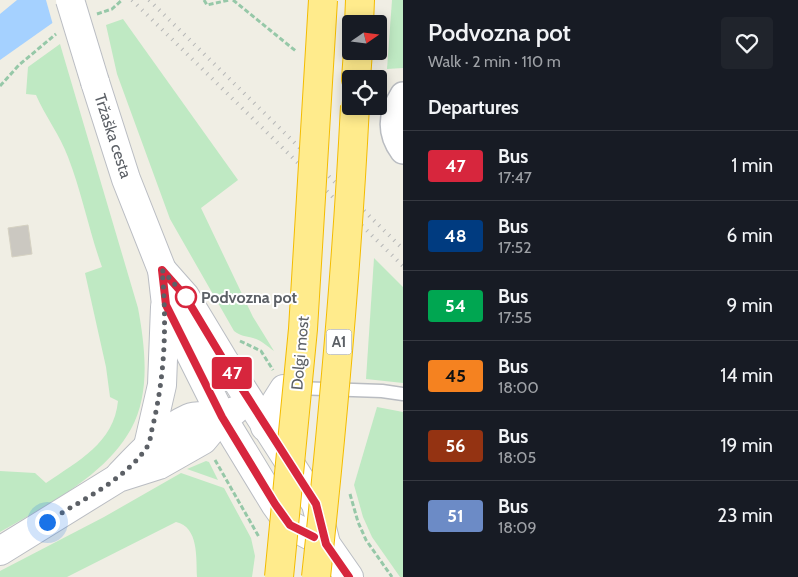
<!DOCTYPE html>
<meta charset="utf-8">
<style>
:root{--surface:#171b24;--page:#20242c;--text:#f1f3f6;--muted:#9ea1a6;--line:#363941}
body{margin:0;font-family:Cabin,sans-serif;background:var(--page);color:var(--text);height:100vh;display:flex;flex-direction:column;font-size:19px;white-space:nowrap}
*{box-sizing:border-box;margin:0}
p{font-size:16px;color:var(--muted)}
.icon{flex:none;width:28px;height:28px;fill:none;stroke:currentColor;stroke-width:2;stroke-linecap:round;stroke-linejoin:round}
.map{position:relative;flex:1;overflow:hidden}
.details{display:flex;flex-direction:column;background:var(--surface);width:395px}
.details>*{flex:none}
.badge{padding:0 10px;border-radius:4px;font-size:18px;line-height:32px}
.needle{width:32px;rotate:76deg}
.controls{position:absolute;left:342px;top:15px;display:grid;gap:10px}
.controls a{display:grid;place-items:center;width:45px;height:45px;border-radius:5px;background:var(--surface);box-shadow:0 2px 12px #0003;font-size:25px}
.you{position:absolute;width:25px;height:25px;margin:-12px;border:4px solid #fff;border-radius:50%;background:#1a73e8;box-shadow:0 0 0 8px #1a73e833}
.map>.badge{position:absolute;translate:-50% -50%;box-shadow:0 0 0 2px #fff}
h2{padding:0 25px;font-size:19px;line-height:45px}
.round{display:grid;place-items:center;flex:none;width:52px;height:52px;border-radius:5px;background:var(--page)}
.summary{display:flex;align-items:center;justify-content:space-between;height:85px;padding:0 25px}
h1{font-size:24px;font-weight:600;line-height:38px}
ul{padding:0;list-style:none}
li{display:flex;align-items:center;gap:15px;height:70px;padding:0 25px;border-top:1px solid var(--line)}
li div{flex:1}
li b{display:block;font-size:19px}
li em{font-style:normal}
li .badge{min-width:55px;font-weight:700;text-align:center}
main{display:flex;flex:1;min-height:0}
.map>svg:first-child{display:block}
.green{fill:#bfe9c3}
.water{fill:#a5d1ff}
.pier{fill:#f0eee4}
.building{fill:#cbc8c1;stroke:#d5d1c2}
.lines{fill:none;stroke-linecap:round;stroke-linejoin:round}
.lane-casing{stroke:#b9bcc1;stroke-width:15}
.street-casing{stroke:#b9bcc1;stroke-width:28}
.secondary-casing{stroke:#babdc3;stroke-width:30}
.highway-casing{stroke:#f4bc00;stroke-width:30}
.path{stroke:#96c8a8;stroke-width:3;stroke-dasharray:5 2.5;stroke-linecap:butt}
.lane{stroke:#fff;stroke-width:12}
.street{stroke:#fff;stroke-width:25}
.secondary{stroke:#fff;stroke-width:28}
.highway{stroke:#ffeb8c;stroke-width:28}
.rail{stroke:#b6b7b7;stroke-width:4;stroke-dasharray:1 6;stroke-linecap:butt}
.secondary-bridge-casing{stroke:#babdc3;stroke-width:30;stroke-linecap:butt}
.highway-bridge-casing{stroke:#f4bc00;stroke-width:30;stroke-linecap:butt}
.secondary-bridge{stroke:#fff;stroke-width:28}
.highway-bridge{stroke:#ffeb8c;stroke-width:28}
.line-casing{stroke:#fff;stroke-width:11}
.line{stroke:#d7263d;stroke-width:8}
.walk{stroke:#5c6066;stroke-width:5;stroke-dasharray:0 9}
.stop-dot{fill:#fff;stroke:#d7263d;stroke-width:2.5}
.labels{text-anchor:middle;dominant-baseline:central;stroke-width:4;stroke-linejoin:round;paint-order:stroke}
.shield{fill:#fff;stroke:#8d9094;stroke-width:1}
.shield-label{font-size:15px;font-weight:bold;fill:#5c6066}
.street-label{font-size:16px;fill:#5c6066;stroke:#fff}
.stop-label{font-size:16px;font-weight:bold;fill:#5c6066;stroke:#fff;text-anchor:start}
</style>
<main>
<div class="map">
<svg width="403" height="577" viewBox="0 0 403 577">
<rect width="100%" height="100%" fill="#f0eee4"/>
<g class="green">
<polygon points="392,0 403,0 403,68 387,69"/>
<path d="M123,19l115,161 -37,28 52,109 21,34c-7,-5 -13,-11 -21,-13 -8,-2 -12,-2 -19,-7l-64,-112 -53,-145 -11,-49z"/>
<path d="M60,44l78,264c7,38 13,85 -7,121 -26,47 -85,77 -131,103v-61l35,2 11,10c32,-22 68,-40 72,-82l-8,-4 -4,-30 -21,-94 17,-6c-13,-36 -20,-74 -34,-110 -8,-22 -23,-41 -32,-62l-10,-1 2,-27z"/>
<polygon points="374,258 403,287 403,383 366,379"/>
<polygon points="377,407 403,412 403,577 400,577 372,537 363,517 354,485"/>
<polygon points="206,461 209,462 218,480 187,469"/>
<path d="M181,473l43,15 27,50 4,18 -3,21h-55c-1,-19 2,-50 -21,-55l-109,55h-67v-6l104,-54z"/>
</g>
<polygon class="water" points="17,0 85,0 0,60 0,14"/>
<polygon class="pier" points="46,0 88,0 53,25"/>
<polygon class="building" points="28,225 32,254 12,257 8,228"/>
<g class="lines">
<defs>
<polyline id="lane" points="296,388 382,391 403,394"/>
<path id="street" d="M403,95c-12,19 -14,37 0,56"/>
<g id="secondary">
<polyline points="95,82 126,179 162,270 166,305 222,417 275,504 290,525 326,544"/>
<polyline points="162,270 185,296 223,359 316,504 326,544 349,577"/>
<polyline points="265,427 272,408 284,389"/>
<polyline points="148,446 162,385 165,307"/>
<path d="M120,475c20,-21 42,-45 69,-57 11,-5 27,2 45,-7"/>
<polyline points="0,551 118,478 159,465 203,440 222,417"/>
</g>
<g id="highway">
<polyline points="359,24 360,0"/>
<polyline points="356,79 358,51"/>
</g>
</defs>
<use href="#lane" class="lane-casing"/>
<use href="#street" class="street-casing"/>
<use href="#secondary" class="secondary-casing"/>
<use href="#highway" class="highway-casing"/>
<g class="path">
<polyline points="204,0 207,5 229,0"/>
<polyline points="233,0 297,52"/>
<polyline points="97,14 112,9 122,0"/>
<polyline points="0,86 19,65 56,34"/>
<polyline points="240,341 261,351 273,370"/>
<polyline points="215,460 259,537"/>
<polyline points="350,494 358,522 366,540 392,577"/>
</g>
<use href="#lane" class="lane"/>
<use href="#street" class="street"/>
<use href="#secondary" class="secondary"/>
<use href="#highway" class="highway"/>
<g class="rail">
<polyline points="132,0 403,266"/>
<polyline points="149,0 403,249"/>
</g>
<defs>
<polyline id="secondary-bridge" points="70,0 95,82"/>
<g id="highway-bridge">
<polyline points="279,577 303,329 323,0"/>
<path d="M316,577c17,-157 31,-313 39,-471"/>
</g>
</defs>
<use href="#secondary-bridge" class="secondary-bridge-casing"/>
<use href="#highway-bridge" class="highway-bridge-casing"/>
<use href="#secondary-bridge" class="secondary-bridge"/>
<use href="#highway-bridge" class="highway-bridge"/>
</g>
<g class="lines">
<defs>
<polyline id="line" points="314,537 290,525 275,504 222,417 166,305 162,270 185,296 223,359 316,504 326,544 349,577"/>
</defs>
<use href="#line" class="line-casing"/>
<use href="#line" class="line"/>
<path class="walk" d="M47,522c34,-22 77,-41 100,-75 4,-6 4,-16 6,-22 12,-51 14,-102 9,-155l24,27"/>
</g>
<circle class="stop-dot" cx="186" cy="297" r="10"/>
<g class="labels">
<rect class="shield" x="326.5" y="329.5" width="25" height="25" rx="4"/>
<g class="shield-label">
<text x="339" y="342">A1</text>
</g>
<g class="street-label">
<text transform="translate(113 136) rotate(72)">Tržaška cesta</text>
<text transform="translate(300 353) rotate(-85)">Dolgi most</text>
</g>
<g class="stop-label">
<text x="201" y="297">Podvozna pot</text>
</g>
</g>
</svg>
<div class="controls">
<a><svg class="needle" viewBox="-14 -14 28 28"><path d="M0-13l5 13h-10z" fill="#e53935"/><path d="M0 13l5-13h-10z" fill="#9ea1a6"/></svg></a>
<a><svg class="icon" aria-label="locate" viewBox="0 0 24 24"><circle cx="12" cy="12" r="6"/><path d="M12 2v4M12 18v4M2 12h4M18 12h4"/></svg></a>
</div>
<div class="you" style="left:47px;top:522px"></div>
<b class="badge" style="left:232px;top:373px;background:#d7263d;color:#fff">47</b>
</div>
<section class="details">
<div class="summary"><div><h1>Podvozna pot</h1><p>Walk · 2 min · 110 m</p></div><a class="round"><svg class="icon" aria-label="heart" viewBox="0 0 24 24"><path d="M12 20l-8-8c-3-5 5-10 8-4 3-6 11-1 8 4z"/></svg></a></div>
<h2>Departures</h2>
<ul>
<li><span class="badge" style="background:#d7263d;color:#fff">47</span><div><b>Bus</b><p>17:47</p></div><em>1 min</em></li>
<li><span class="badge" style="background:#003b80;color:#fff">48</span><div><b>Bus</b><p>17:52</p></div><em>6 min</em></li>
<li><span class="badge" style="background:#00a651;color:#fff">54</span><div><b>Bus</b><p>17:55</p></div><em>9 min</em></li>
<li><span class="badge" style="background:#f58220;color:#111">45</span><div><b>Bus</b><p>18:00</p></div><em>14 min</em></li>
<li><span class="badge" style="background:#943312;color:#fff">56</span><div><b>Bus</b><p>18:05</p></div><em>19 min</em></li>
<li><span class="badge" style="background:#6c8bc6;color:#fff">51</span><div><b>Bus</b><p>18:09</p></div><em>23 min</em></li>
</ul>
</section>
</main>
